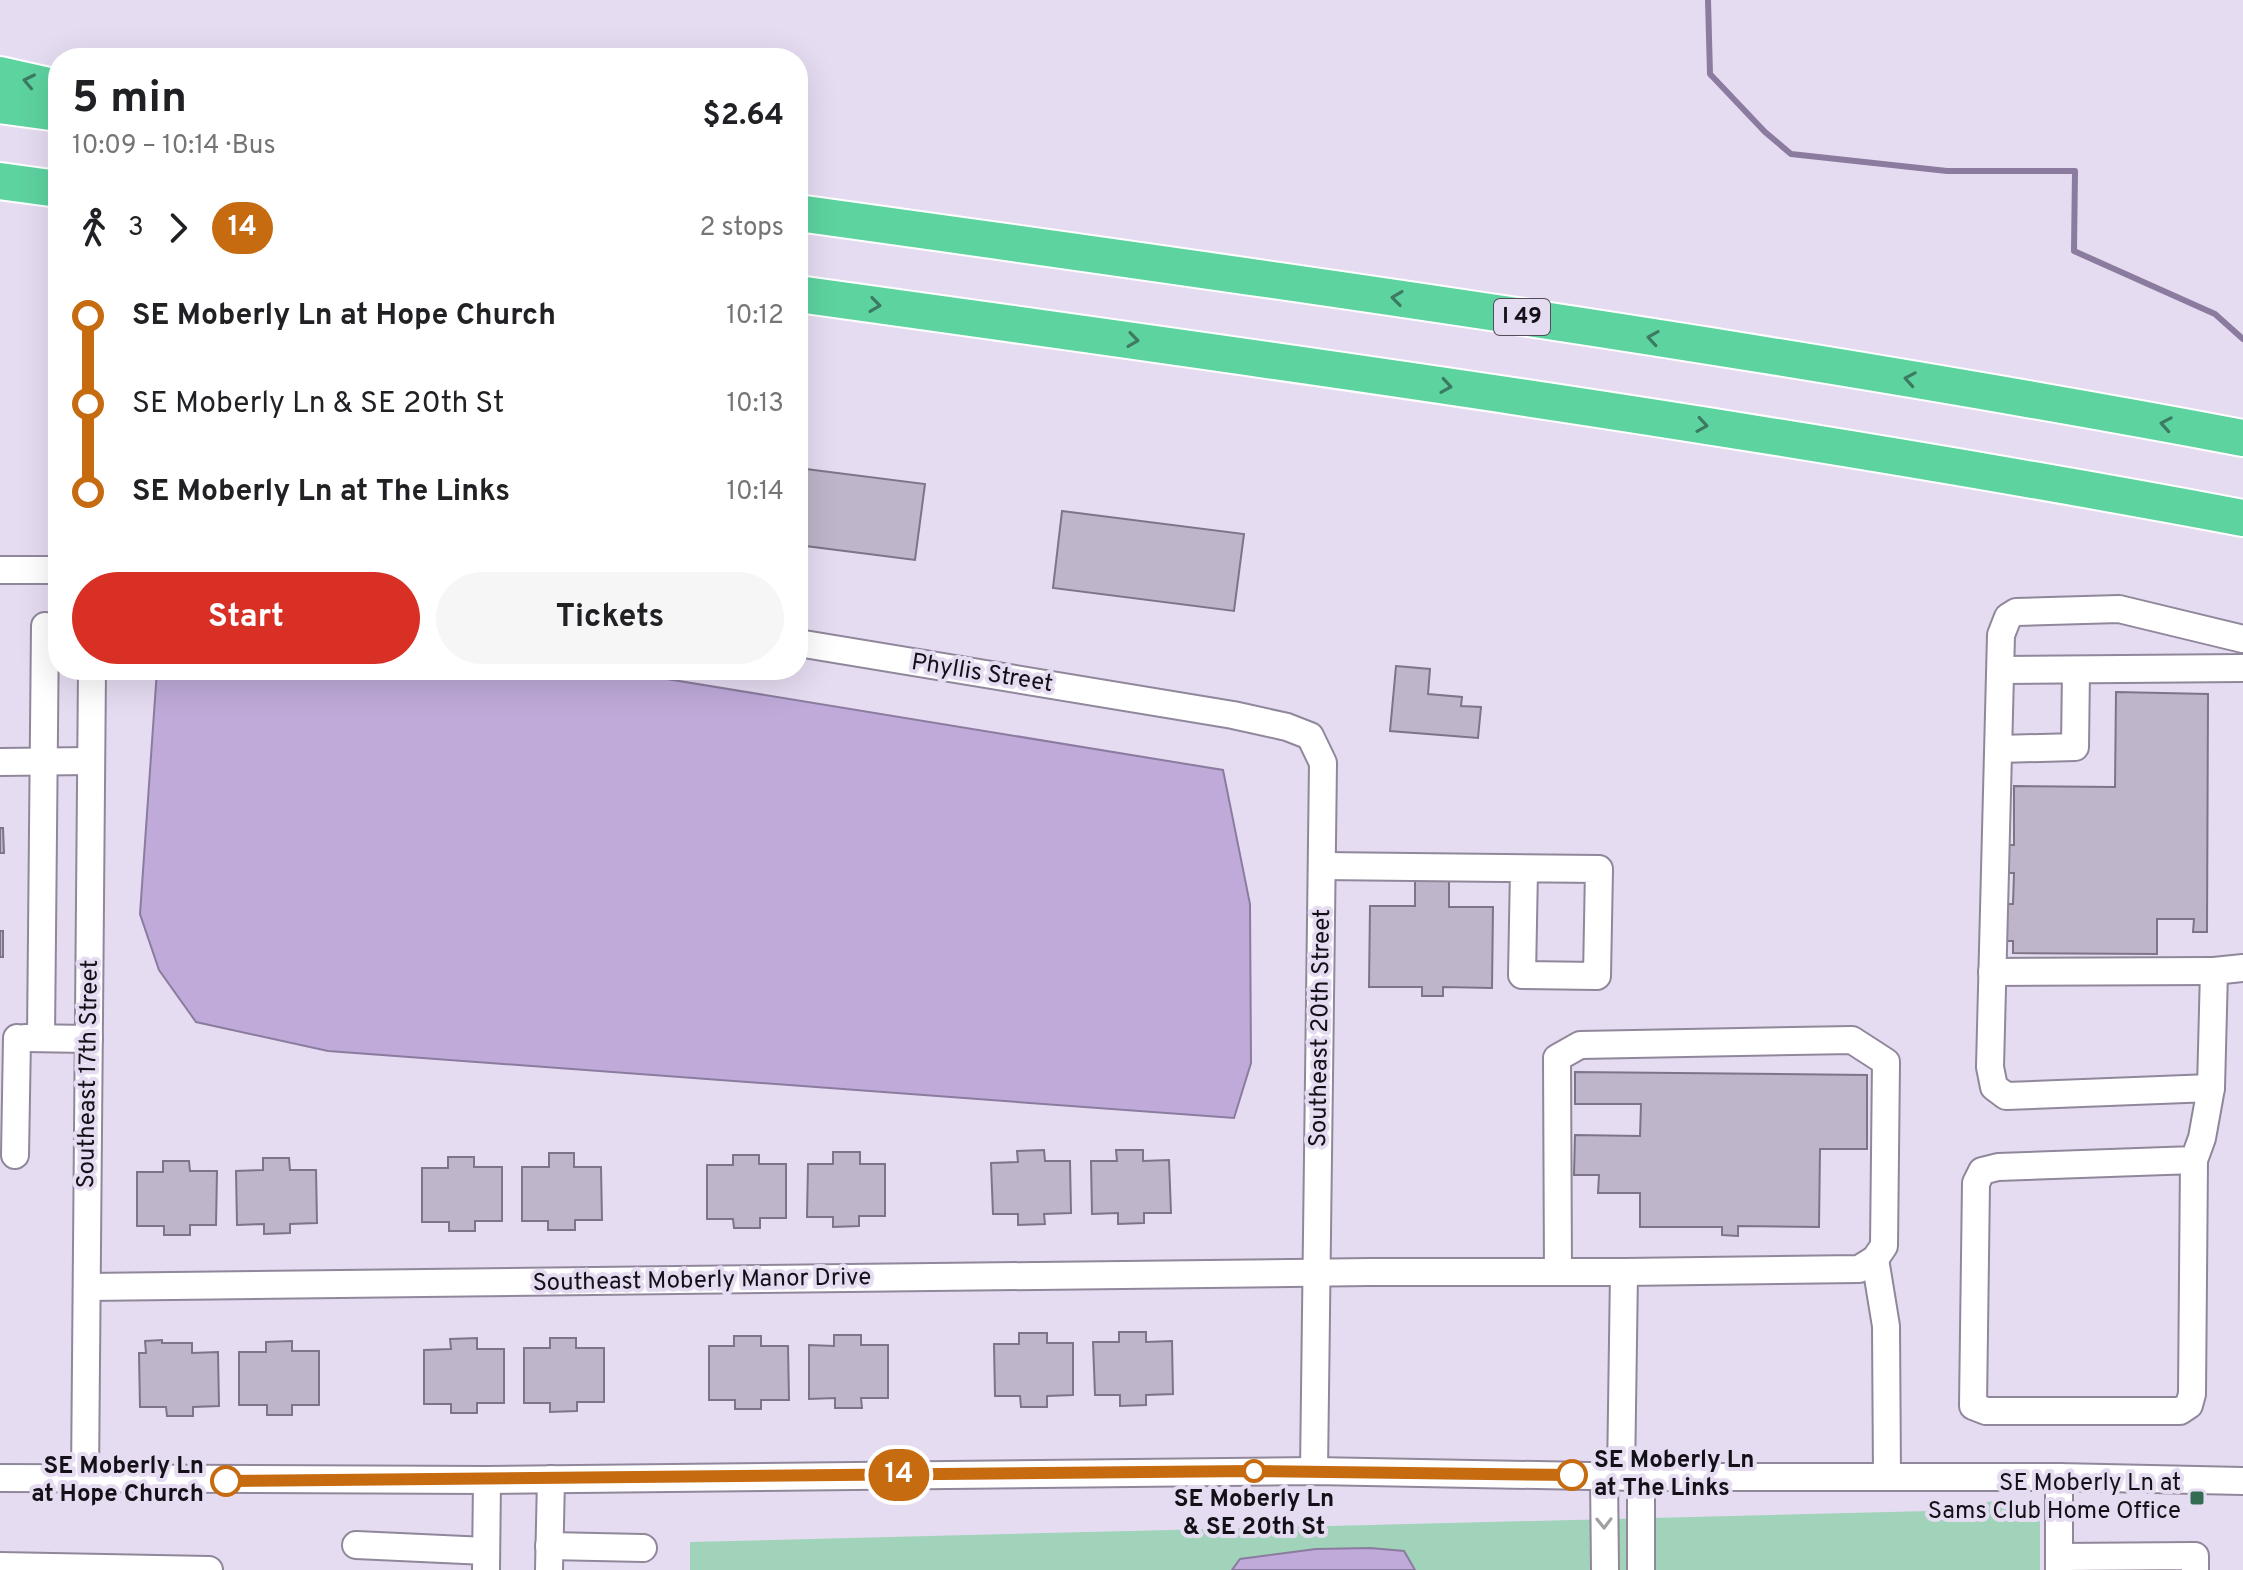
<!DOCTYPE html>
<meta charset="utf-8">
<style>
:root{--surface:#fff;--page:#f6f6f6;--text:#202124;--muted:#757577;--accent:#d93025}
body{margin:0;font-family:Overpass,sans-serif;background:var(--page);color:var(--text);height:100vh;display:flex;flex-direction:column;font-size:30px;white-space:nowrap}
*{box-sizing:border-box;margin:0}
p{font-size:26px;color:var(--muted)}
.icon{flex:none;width:44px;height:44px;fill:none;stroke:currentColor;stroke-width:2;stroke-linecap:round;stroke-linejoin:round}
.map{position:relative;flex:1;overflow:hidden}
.drawer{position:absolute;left:48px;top:48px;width:760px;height:632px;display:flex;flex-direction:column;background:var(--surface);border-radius:32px;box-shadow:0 8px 32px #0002}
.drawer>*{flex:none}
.badge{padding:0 16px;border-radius:26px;font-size:28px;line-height:52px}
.map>.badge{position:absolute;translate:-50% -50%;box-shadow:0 0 0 4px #fff}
.legs{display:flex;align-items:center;gap:12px;height:88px;padding:0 24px;font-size:26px}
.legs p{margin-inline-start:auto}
.headline{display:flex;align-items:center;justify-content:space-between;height:136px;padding:0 24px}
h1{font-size:44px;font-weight:700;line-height:60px}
.primary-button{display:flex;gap:16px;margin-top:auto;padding:16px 24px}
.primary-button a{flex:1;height:92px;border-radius:48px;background:var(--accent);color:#fff;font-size:32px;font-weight:700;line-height:92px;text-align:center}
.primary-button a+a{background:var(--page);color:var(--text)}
ul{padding:0 24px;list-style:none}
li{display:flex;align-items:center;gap:28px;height:88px;font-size:30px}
li i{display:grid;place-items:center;width:12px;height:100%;margin:0 10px;background:currentColor}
li i::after{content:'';width:20px;height:20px;margin:-10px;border:6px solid;border-radius:50%;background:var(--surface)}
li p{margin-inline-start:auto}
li:first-child i{background:linear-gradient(#0000 50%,currentColor 0)}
li:last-child i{background:linear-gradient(currentColor 50%,#0000 0)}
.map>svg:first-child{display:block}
.green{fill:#a0d3b9}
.water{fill:#bfaad9;stroke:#8b7c9f;stroke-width:2}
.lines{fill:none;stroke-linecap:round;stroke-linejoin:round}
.stream{stroke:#8b7c9f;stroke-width:6}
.building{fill:#beb5ca;stroke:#7d7488;stroke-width:2}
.minor-casing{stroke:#90879b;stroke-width:30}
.highway-casing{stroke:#fff;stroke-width:40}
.minor{stroke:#fff;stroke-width:26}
.highway{stroke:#5dd3a0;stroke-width:36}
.oneway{stroke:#3c7b62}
.oneway2{stroke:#a19fa2}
.line-1-casing{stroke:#fff;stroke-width:18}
.line-1{stroke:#c76b11;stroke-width:12}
.stop-1-dot{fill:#fff;stroke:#c76b11;stroke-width:4}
.poi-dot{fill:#346c53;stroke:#e6dcf2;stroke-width:3}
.labels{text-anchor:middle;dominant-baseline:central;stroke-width:8;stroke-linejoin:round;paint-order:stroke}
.shield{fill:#e6dcf2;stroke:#524d59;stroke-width:2}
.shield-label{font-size:22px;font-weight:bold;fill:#131017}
.street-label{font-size:24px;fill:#131017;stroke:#e6dcf2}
.stop-label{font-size:24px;font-weight:bold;fill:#131017;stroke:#e6dcf2;text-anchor:start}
.poi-label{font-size:24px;fill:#131017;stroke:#e6dcf2;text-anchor:end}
</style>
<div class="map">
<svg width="2243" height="1570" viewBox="0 0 2243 1570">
<rect width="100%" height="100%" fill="#e6dcf2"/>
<polygon class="green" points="2007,1499 2040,1517 2040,1570 690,1570 690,1542 1929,1511"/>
<g class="water">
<polygon points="157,670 612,670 1223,770 1250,904 1251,1063 1234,1118 328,1051 196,1022 159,970 140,914"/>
<polygon points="1370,1548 1404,1551 1415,1570 1232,1570 1240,1559 1316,1549"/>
</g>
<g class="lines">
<polyline class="stream" points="1708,0 1710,74 1765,132 1791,154 1947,171 2075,171 2074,251 2215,314 2243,339"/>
</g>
<g class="building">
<polygon points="798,468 925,484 915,560 798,545"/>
<polygon points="1062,511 1244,534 1234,611 1053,588"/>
<polygon points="1396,666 1430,669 1428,694 1462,697 1461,706 1481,707 1478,738 1390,731"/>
<polygon points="2116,692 2208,694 2207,932 2193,932 2194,919 2157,919 2157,954 2013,953 2013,941 2004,941 2004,904 2013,904 2014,873 2005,873 2005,845 2014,845 2014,786 2115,787"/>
<polygon points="0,828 3,828 4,853 0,853"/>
<polygon points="1415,880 1449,880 1449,907 1493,907 1492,988 1443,987 1443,996 1422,996 1422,987 1369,987 1370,906 1415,906"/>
<rect x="0" y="931" width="3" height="26"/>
<polygon points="1575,1072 1867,1075 1867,1149 1820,1149 1819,1227 1738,1226 1738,1236 1722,1235 1722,1227 1640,1227 1640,1193 1598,1193 1599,1175 1574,1175 1575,1135 1640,1136 1641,1104 1575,1104"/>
<polygon points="1044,1150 1045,1161 1070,1161 1071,1213 1044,1214 1045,1224 1018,1225 1018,1214 993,1214 991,1163 1018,1162 1017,1151"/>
<polygon points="1116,1150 1143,1150 1143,1161 1169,1160 1171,1213 1144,1213 1144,1223 1118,1224 1118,1213 1092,1214 1091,1161 1117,1161"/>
<polygon points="833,1152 860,1152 860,1164 885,1164 885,1216 859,1216 859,1226 833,1227 833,1217 807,1217 808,1164 833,1164"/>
<polygon points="549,1153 574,1153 574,1167 601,1167 602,1220 575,1220 575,1230 548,1230 548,1221 522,1221 522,1167 549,1167"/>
<polygon points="733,1155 759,1155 759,1164 786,1164 786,1218 760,1218 760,1228 734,1228 733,1219 707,1219 707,1165 733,1165"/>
<polygon points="448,1157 474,1157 474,1167 502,1167 502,1221 475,1221 475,1231 449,1231 449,1222 422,1222 422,1168 448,1168"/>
<polygon points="263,1158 289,1158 290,1170 316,1170 317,1223 290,1224 290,1233 264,1234 264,1224 237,1225 236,1171 263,1170"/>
<polygon points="163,1161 189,1161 190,1171 217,1171 216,1225 190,1225 190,1235 164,1235 164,1226 137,1226 137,1172 163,1172"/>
<polygon points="1119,1332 1146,1332 1146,1342 1172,1341 1173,1394 1146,1395 1146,1405 1120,1406 1120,1395 1095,1395 1093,1342 1119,1342"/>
<polygon points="1019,1333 1047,1333 1047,1343 1073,1343 1073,1395 1047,1396 1047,1407 1021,1407 1020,1396 995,1396 994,1344 1019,1344"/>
<polygon points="834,1335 861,1335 861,1345 888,1345 888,1398 861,1398 862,1408 835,1408 835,1398 809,1399 809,1345 834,1346"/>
<polygon points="734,1336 761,1336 761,1346 788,1346 789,1400 761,1400 761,1409 735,1409 735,1400 709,1400 709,1346 734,1346"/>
<polygon points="477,1338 477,1349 504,1349 504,1403 477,1403 477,1413 451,1413 451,1404 424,1404 424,1350 451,1349 450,1339"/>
<polygon points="550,1338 576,1338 576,1348 604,1348 604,1402 577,1402 577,1411 550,1412 550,1403 524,1403 524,1348 550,1348"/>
<polygon points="162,1340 162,1343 192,1343 192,1353 218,1352 219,1406 193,1407 193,1416 167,1416 166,1407 140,1407 139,1353 146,1353 145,1341"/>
<polygon points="292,1341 292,1351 319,1351 319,1405 292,1405 292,1415 267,1415 267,1405 239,1405 239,1352 266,1352 266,1342"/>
</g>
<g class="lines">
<defs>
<g id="minor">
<polyline points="0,570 58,570"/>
<polyline points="798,643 1233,715 1287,727 1310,736 1323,763 1314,1471"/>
<polyline points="2001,670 2243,668"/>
<polyline points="1999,749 2075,747 2076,670"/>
<polyline points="0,762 91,761"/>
<polyline points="1322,866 1599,869 1597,976 1522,975 1524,870"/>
<polyline points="1992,972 2214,971"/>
<polyline points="41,1037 45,626"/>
<polyline points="25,1038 89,1039"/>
<polyline points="2211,1088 2214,971 2243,968"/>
<polyline points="15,1155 17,1038"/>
<polyline points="2194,1160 1998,1167 1982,1171 1976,1183 1973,1406 1986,1411 2180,1411 2189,1405 2192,1394 2194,1160 2202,1138 2211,1088 2006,1096 1994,1087 1990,1067 2001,635 2008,617 2016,612 2119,609 2243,639"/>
<polyline points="1875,1259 1886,1326 1887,1477"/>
<polyline points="1558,1272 1557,1058 1580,1045 1852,1040 1886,1062 1884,1246 1875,1259 1859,1269 1624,1272"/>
<polyline points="87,1287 1370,1272 1624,1272 1621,1476"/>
<polyline points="1604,1475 1605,1570"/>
<polyline points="0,1478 487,1480 1314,1471 1641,1477 2059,1477 2243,1481"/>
<polyline points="85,1478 92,670"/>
<polyline points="356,1545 486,1551"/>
<polyline points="549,1546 643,1548"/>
<polyline points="2059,1557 2195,1556 2195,1570"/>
<polyline points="0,1566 209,1570"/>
<polyline points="486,1570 487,1480"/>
<polyline points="549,1570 551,1479"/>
<polyline points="1641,1570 1641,1477"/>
<polyline points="2059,1570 2059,1477"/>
</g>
<g id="highway">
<polyline points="0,75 58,88"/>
<polyline points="0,105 58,113"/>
<polyline points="0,181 58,189"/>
<path d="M798,213c483,67 966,135 1445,225"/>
<path d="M798,294c483,67 966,134 1445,224"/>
</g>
</defs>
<use href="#minor" class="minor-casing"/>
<use href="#highway" class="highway-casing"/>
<use href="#minor" class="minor"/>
<use href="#highway" class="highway"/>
</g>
<defs><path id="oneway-chevron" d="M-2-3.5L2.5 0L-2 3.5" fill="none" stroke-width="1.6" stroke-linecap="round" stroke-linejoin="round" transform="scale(2)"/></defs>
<g class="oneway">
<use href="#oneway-chevron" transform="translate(29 81) rotate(-168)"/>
<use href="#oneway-chevron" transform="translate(1397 298) rotate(-172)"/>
<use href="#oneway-chevron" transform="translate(875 305) rotate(8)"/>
<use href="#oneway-chevron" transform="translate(1653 338) rotate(-171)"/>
<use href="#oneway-chevron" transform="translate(1133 340) rotate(8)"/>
<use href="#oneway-chevron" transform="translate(1910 379) rotate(-170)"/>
<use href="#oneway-chevron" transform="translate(1446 386) rotate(9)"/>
<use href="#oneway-chevron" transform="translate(2166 424) rotate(-170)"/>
<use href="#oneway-chevron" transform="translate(1702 425) rotate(9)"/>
</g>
<use class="oneway2" href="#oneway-chevron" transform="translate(1604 1523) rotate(89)"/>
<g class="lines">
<defs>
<polyline id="line-1" points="226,1481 1251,1471 1572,1475"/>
</defs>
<use href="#line-1" class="line-1-casing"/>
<use href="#line-1" class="line-1"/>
</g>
<g class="stop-1-dot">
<circle cx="1254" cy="1471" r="10"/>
<circle cx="1572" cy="1475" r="14"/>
<circle cx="226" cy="1481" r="14"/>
</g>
<rect class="poi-dot" x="2189" y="1490" width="16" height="16" rx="4"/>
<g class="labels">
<rect class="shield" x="1494" y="299" width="56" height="36" rx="6"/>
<g class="shield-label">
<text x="1522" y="317">I 49</text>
</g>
<g class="street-label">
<text transform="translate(982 674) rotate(9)">Phyllis Street</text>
<text transform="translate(1321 1028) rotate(-89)">Southeast 20th Street</text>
<text transform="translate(89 1074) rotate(-89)">Southeast 17th Street</text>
<text transform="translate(702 1281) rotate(-1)">Southeast Moberly Manor Drive</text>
</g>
<g class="stop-label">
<text x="1594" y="1461">SE Moberly Ln<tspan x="1594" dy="28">at The Links</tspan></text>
<text x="204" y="1467" text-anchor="end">SE Moberly Ln<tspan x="204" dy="28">at Hope Church</tspan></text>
<text x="1254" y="1500" text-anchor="middle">SE Moberly Ln<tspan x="1254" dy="28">&amp; SE 20th St</tspan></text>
</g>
<g class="poi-label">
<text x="2181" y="1484">SE Moberly Ln at<tspan x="2181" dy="28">Sams Club Home Office</tspan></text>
</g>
</g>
</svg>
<b class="badge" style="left:899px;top:1475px;background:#c76b11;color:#fff">14</b>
<section class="drawer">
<div class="headline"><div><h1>5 min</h1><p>10:09 – 10:14 · Bus</p></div><b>$2.64</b></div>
<div class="legs"><svg class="icon" aria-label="walk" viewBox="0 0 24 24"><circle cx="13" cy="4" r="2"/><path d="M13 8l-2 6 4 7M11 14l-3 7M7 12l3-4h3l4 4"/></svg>3<svg class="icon" aria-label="forward" viewBox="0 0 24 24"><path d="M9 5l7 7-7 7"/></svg><b class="badge" style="background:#c76b11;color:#fff">14</b><p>2 stops</p></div>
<ul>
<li><i style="color:#c76b11"></i><b>SE Moberly Ln at Hope Church</b><p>10:12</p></li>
<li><i style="color:#c76b11"></i><span>SE Moberly Ln &amp; SE 20th St</span><p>10:13</p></li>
<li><i style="color:#c76b11"></i><b>SE Moberly Ln at The Links</b><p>10:14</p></li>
</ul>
<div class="primary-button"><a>Start</a><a>Tickets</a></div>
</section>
</div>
